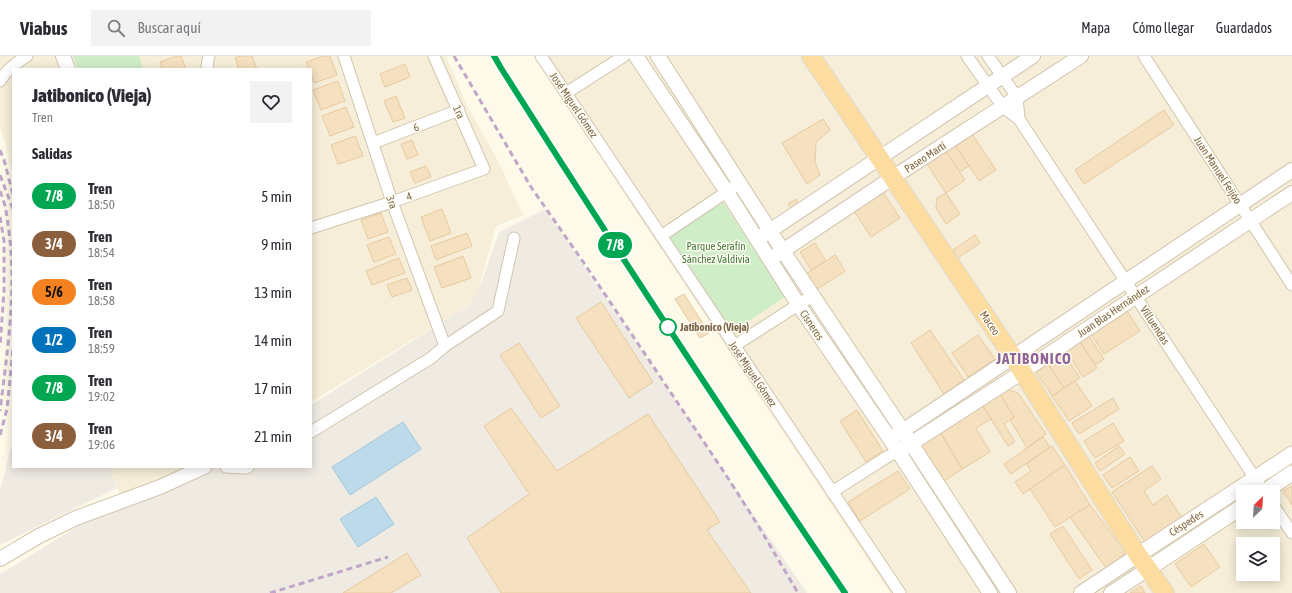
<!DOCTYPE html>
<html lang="es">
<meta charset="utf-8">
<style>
:root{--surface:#fff;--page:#f2f2f3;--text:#2b2b33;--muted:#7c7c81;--line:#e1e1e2}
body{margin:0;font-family:"Asap Condensed",sans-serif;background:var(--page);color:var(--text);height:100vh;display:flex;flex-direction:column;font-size:15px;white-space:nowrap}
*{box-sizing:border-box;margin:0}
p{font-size:13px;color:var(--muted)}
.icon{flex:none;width:22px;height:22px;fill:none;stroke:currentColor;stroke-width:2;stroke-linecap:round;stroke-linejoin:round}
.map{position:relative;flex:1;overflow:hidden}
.panel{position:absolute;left:12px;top:12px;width:300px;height:400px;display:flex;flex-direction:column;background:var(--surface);border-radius:0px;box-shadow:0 2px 10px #0003}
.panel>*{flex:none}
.badge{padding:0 8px;border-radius:13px;font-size:14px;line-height:26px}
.needle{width:26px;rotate:25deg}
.controls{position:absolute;left:1236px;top:429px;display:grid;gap:8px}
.controls a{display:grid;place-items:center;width:44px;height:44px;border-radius:0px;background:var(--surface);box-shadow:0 2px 10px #0003;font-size:20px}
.map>.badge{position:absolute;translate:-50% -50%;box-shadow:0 0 0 2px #fff}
h2{padding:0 20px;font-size:15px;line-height:36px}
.round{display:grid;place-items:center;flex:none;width:42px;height:42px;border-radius:0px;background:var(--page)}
.headline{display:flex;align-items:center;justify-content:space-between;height:68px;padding:0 20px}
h1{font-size:19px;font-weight:800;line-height:30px}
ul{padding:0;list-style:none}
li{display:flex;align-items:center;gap:12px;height:48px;padding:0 20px}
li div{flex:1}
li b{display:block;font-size:15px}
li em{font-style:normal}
li .badge{min-width:44px;font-weight:700;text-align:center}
header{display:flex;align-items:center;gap:24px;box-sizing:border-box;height:56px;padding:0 20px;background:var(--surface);border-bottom:1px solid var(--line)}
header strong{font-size:19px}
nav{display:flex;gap:22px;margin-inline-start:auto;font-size:14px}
.search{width:280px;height:36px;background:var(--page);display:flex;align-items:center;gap:10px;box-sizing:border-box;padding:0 14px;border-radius:0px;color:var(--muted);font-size:15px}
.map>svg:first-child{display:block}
.residential{fill:#f6eed8;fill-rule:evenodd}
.industrial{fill:#efebe3}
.green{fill:#cfedc7}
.water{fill:#bcdaea;stroke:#a2c8dc}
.building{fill:#f5e0c0;stroke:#e9ca9f}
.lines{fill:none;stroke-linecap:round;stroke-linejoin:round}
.minor-casing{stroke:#d2c5ae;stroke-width:13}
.tertiary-casing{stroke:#d2c5ae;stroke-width:16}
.secondary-casing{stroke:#d5c6ac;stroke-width:17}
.trunk-casing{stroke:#dfdad4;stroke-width:20}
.minor{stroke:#fff;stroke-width:11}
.tertiary{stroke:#fff;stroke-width:14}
.secondary{stroke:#fff;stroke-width:15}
.trunk{stroke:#fddc9f;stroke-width:18}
.rail{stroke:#c1a6ca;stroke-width:3;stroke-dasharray:6 4;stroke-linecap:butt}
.line-casing{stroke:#fff;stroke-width:9}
.line{stroke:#00a651;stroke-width:6}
.stop-dot{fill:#fff;stroke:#00a651;stroke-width:2}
.labels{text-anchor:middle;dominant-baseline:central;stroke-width:3;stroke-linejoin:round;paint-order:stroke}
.street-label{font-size:11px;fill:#7b664b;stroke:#fffcf2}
.park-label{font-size:11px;fill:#457b3f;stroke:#fffcf2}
.stop-label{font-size:11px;font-weight:bold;fill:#7b664b;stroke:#fffcf2;text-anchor:start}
.district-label{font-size:15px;font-weight:bold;letter-spacing:1px;fill:#8f6397;stroke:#fffcf2}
</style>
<header>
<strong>Viabus</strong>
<div class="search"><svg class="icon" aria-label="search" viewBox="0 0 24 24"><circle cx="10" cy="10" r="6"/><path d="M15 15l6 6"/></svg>Buscar aquí</div>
<nav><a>Mapa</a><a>Cómo llegar</a><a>Guardados</a></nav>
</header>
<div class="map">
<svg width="1292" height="537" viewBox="0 0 1292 537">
<rect width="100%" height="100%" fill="#fefaea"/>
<g class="residential">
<polygon points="0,0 446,0 467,49 497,103 523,159 496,170 478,236 469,249 311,346 311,13 13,13 13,119 0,69"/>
<path d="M536,0h756v537h-402l-251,-377zM1243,436h30v30h-30zM1243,488h30v30h-30z"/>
<polygon points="109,411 201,411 122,443"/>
</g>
<g class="industrial">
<polygon points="545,153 807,537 0,537 0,518 122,443 209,413 213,411 311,411 311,349 469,249 478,236 499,176"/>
<polygon points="13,383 13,411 109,411 117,432 0,489 0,435"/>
</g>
<g class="green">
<polygon points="73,0 139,0 143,13 78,13"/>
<polygon points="723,146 785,241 731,277 666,182"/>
</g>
<g class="water">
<polygon points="403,366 421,393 350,439 332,411"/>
<polygon points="376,441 394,468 358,491 340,463"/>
</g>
<g class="building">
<polygon points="177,0 181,0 186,13 162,13 160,6"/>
<polygon points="240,0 252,0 257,13 239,13 235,2"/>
<polygon points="323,0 330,0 337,19 314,27 311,19 311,13 309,13 306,6"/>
<polygon points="405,8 410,21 385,31 380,18"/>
<polygon points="338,25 345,45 321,54 313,34"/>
<polygon points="396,40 405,62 393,66 384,45"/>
<polygon points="346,51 354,71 330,80 322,60"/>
<polygon points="1164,54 1174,69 1084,128 1075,114"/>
<polygon points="823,63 830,74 816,86 815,106 820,119 807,128 782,87"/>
<polygon points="972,78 996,114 979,125 955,89"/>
<polygon points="355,80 363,100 338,108 331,89"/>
<polygon points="412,84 418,99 407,103 401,88"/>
<polygon points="955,89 969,110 959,116 946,95"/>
<polygon points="946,95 965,124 946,137 927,108"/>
<polygon points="426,110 431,121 415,127 410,116"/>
<polygon points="883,136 900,162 871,181 854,155"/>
<polygon points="946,137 960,158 946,168 936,152 937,142"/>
<polygon points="796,143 799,149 792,153 788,148"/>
<polygon points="442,153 451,177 430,185 421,161"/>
<polygon points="381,157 388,176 368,183 361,164"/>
<polygon points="467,177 472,190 436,204 431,190"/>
<polygon points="975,179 980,187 958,202 953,194"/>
<polygon points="389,181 396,198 374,206 367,189"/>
<polygon points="815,187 826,205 811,214 800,196"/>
<polygon points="835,199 845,215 816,234 806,218"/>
<polygon points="463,200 471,222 442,232 434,211"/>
<polygon points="399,202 405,217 372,229 366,215"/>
<polygon points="407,222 412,234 392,241 387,229"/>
<polygon points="684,238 709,277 700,282 675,243"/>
<polygon points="601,246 653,326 629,342 576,262"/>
<polygon points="1127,255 1140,275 1104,298 1091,278"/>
<polygon points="930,274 964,324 944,338 911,287"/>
<polygon points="978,279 995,303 968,321 952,297"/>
<polygon points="1089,280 1104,303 1095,309 1080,286"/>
<polygon points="1080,286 1097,312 1083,321 1066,295"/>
<polygon points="519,287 560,350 541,362 500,299"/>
<polygon points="1064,298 1080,322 1064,332 1048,308"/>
<polygon points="1048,308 1064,332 1052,340 1036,316"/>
<polygon points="1075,325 1092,350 1069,365 1052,340"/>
<polygon points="1006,334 1009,334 1018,337 1046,378 1027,392 1010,364 1014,361 1000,338"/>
<polygon points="1000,338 1014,361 1004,368 1015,386 1008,390 983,350"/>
<polygon points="1113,342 1119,353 1079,378 1072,367"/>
<polygon points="983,350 991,363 976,372 990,396 962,413 940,376"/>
<polygon points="511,352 557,415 648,358 720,466 707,474 751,537 501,537 467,482 529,438 484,370"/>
<polygon points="857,354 883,395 866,406 840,365"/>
<polygon points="1113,367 1124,385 1095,402 1084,385"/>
<polygon points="940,376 962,413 943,426 918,389"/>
<polygon points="1043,381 1050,391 1011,418 1004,408"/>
<polygon points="1052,390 1065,409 1023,438 1015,426 1031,415 1026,408"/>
<polygon points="1119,390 1125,398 1100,415 1095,407"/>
<polygon points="1130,401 1139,415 1112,432 1103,419"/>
<polygon points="1065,409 1090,449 1055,471 1030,433"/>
<polygon points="1152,410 1161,423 1144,435 1153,449 1167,439 1182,462 1145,486 1112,436"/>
<polygon points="898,415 910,433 860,465 848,446"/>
<polygon points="1292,430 1292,449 1283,435"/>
<polygon points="1090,449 1124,494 1123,503 1106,512 1070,461"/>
<polygon points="1063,470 1092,514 1079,523 1050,478"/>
<polygon points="1204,488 1220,511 1191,531 1175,508"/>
<polygon points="407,497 421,519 391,537 343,537"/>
<polygon points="1141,530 1145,537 1130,537"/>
</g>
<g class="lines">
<defs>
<g id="minor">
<polyline points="344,0 392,146 445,290"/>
<polyline points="541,0 900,537"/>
<polyline points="967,0 1003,51 1019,63 1264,436"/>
<polyline points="988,0 1017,41 1019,63"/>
<polyline points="1144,0 1292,229"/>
<polyline points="208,13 207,10 209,0"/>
<path d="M0,25c7,-12 16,-18 27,-25"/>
<polyline points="566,37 624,0"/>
<polyline points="373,87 459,54"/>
<polyline points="311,172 392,146 484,113 434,0"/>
<polyline points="661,180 734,131"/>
<polyline points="734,290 812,240"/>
<polyline points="311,376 431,302 445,290 498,255 514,182"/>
<polyline points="226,411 246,412 248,411"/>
<polyline points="832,436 887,401 898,395"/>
<polyline points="1273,449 1292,477"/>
</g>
<g id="tertiary">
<polyline points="63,0 68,13"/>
<polyline points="636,0 727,136 798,248 890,383 990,537"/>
<polyline points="658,0 783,195 903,375 1009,537"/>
<polyline points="762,180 1033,0"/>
<polyline points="775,200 892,122 1081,0"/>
<polyline points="895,380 1292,114"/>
<polyline points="904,392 1013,322 1292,137"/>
<polyline points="0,503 39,480 76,462 160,431 204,411"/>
<polyline points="1081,537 1138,499"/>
<polyline points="1111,537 1148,513"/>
</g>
<g id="secondary">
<polyline points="1264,436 1292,417"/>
<polyline points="1138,499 1292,398"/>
<polyline points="1148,513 1243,450"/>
</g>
<polyline id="trunk" points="811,0 1013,301 1138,499 1165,537"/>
</defs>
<use href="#minor" class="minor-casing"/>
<use href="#tertiary" class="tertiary-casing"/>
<use href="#secondary" class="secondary-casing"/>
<use href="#trunk" class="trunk-casing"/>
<use href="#minor" class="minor"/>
<use href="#tertiary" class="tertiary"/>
<use href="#secondary" class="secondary"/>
<use href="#trunk" class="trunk"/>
<g class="rail">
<polyline points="454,0 531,131 586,210 726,419 759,471 798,537"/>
<polyline points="494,0 501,12 743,385 845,537"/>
<polyline points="0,94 4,104 13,139"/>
<polyline points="0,119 13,153"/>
<path d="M0,135c6,14 7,26 9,41 8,59 -2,120 -9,179"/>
<polyline points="0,161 4,185 4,235 0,291"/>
<polyline points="0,379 7,353 13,293"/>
<polyline points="270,537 388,501"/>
</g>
</g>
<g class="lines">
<defs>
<path id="line" d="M494,0l7,12c112,177 227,352 344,525"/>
</defs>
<use href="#line" class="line-casing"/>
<use href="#line" class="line"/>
</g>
<circle class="stop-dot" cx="668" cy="271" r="8"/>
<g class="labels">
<g class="street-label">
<text transform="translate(574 49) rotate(56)">José Miguel Gómez</text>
<text transform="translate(459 56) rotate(66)">1ra</text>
<text transform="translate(416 71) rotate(-21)">6</text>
<text transform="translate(925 101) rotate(-33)">Paseo Martí</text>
<text transform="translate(1218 114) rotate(57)">Juan Manuel Feijóo</text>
<text transform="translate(409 140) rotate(-20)">4</text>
<text transform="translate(392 146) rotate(71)">3ra</text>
<text transform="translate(1113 255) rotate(-34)">Juan Blas Hernández</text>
<text transform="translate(990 267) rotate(56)">Maceo</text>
<text transform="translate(812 269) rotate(56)">Cisneros</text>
<text transform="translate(1155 269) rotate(57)">Villuendas</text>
<text transform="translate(753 318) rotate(56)">José Miguel Gómez</text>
<text transform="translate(1186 467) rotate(-33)">Céspedes</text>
</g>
<g class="park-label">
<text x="716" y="190">Parque Serafín<tspan x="716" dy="13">Sánchez Valdivia</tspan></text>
</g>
<g class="stop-label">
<text x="680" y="271">Jatibonico (Vieja)</text>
</g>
<g class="district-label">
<text x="1034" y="302">JATIBONICO</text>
</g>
</g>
</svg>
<div class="controls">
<a><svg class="needle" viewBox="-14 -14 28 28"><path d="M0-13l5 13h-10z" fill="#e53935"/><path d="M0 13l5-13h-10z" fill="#7c7c81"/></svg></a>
<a><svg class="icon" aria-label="layers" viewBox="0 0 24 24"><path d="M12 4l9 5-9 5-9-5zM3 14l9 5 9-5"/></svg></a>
</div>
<b class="badge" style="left:615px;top:189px;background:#00a651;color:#fff">7/8</b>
<section class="panel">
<div class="headline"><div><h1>Jatibonico (Vieja)</h1><p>Tren</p></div><a class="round"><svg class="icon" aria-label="heart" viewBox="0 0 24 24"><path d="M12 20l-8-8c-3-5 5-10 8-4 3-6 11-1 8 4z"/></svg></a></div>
<h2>Salidas</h2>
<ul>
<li><span class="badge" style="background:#00a651;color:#fff">7/8</span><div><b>Tren</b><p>18:50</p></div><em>5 min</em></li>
<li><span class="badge" style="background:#8b5e3c;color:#fff">3/4</span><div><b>Tren</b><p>18:54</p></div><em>9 min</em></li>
<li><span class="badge" style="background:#f58220;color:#111">5/6</span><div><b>Tren</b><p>18:58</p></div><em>13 min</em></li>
<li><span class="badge" style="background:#0072bc;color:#fff">1/2</span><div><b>Tren</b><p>18:59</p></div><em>14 min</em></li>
<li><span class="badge" style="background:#00a651;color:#fff">7/8</span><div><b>Tren</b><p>19:02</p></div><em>17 min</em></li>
<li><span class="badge" style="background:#8b5e3c;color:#fff">3/4</span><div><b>Tren</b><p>19:06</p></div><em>21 min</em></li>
</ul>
</section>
</div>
